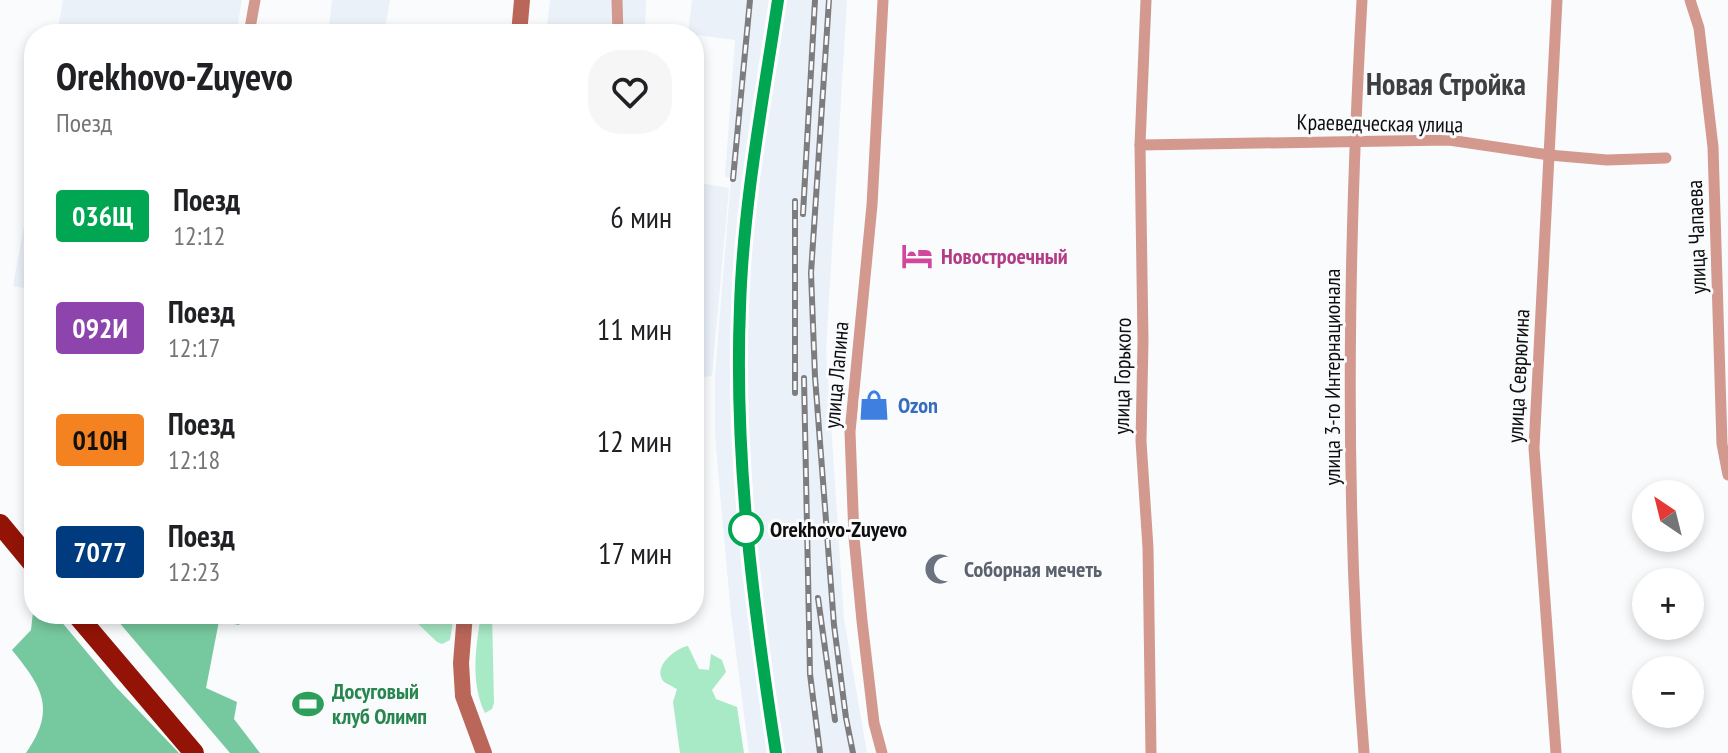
<!DOCTYPE html>
<html lang="ru">
<meta charset="utf-8">
<style>
:root{--surface:#fff;--page:#f6f6f6;--text:#202124;--muted:#757577}
body{margin:0;font-family:"PT Sans Narrow",sans-serif;background:var(--page);color:var(--text);height:100vh;display:flex;flex-direction:column;font-size:30px;white-space:nowrap}
*{box-sizing:border-box;margin:0}
p{font-size:26px;color:var(--muted)}
.icon{flex:none;width:44px;height:44px;fill:none;stroke:currentColor;stroke-width:2;stroke-linecap:round;stroke-linejoin:round}
.map{position:relative;flex:1;overflow:hidden}
.drawer{position:absolute;left:24px;top:24px;width:680px;height:600px;display:flex;flex-direction:column;background:var(--surface);border-radius:32px;box-shadow:0 4px 12px #0003}
.drawer>*{flex:none}
.badge{padding:0 16px;border-radius:6px;font-size:28px;line-height:52px}
.needle{width:52px;rotate:325deg}
.controls{position:absolute;left:1632px;top:480px;display:grid;gap:16px}
.controls a{display:grid;place-items:center;width:72px;height:72px;border-radius:50%;background:var(--surface);box-shadow:0 4px 12px #0003;font-size:40px}
.map>.badge{position:absolute;translate:-50% -50%;box-shadow:0 0 0 4px #fff}
.round{display:grid;place-items:center;flex:none;width:84px;height:84px;border-radius:32px;background:var(--page)}
.head{display:flex;align-items:center;justify-content:space-between;height:136px;padding:0 32px}
h1{font-size:38px;font-weight:600;line-height:60px}
ul{padding:0;list-style:none}
li{display:flex;align-items:center;gap:24px;height:112px;padding:0 32px}
li div{flex:1}
li b{display:block;font-size:30px}
li em{font-style:normal}
li .badge{min-width:88px;font-weight:700;text-align:center}
.map>svg:first-child{display:block}
.built{fill:#ebf1f9}
.green{fill:#a8e9c6}
.forest{fill:#76c99f}
.lines{fill:none;stroke-linecap:round;stroke-linejoin:round}
.street{stroke:#d3998e;stroke-width:11}
.secondary{stroke:#ba6759;stroke-width:16}
.highway{stroke:#931406;stroke-width:20}
.rail-casing{stroke:#7d7d7f;stroke-width:6}
.rail{stroke:#fafbfd;stroke-width:3;stroke-dasharray:9;stroke-linecap:butt}
.line-casing{stroke:#fff;stroke-width:18}
.line{stroke:#00a651;stroke-width:12}
.stop-dot{fill:#fff;stroke:#00a651;stroke-width:4}
.labels{text-anchor:middle;dominant-baseline:central;stroke-width:6;stroke-linejoin:round;paint-order:stroke}
.street-label{font-size:22px;fill:#0e0e0f;stroke:#fafbfd}
.hotel-label{font-size:22px;font-weight:bold;fill:#b23c85;stroke:#fafbfd;text-anchor:start}
.shop-label{font-size:22px;font-weight:bold;fill:#366cbe;stroke:#fafbfd;text-anchor:start}
.stop-label{font-size:22px;font-weight:bold;fill:#0e0e0f;stroke:#fafbfd;text-anchor:start}
.worship-label{font-size:22px;font-weight:bold;fill:#5b616d;stroke:#fafbfd;text-anchor:start}
.leisure-label{font-size:22px;font-weight:bold;fill:#27864d;stroke:#fafbfd;text-anchor:start}
.district-label{font-size:30px;font-weight:bold;fill:#3e3f40;stroke:#fafbfd}
</style>
<div class="map">
<svg width="1728" height="753" viewBox="0 0 1728 753">
<rect width="100%" height="100%" fill="#fafbfd"/>
<g class="built">
<polygon points="63,0 242,0 236,34 57,34"/>
<polygon points="332,0 390,0 384,34 328,34"/>
<polygon points="550,0 646,0 645,34 546,34"/>
<polygon points="692,0 847,0 826,349 844,619 867,753 749,753 731,614 715,437 715,375 731,178 725,177 735,40 688,34"/>
<polygon points="694,66 700,66 694,161"/>
<polygon points="33,177 34,177 34,290 13,286"/>
<polygon points="694,182 729,188 712,376 694,378"/>
</g>
<g class="green">
<polygon points="408,614 454,614 450,640 442,644 437,642"/>
<path d="M481,614h11l2,89 -2,6 -7,4c-15,-31 -9,-66 -4,-99z"/>
<path d="M688,646l11,23 10,1 2,-16 11,6 4,12 -14,18 4,9 21,8 7,46h-64l-7,-51 4,-13c-2,-1 -11,-6 -13,-7 -13,-15 12,-34 24,-36z"/>
</g>
<g class="forest">
<path d="M34,603v11h21l61,73 63,66h-153c31,-44 16,-66 -14,-103l19,-20z"/>
<polygon points="112,614 244,614 239,625 219,621 206,688 237,702 234,719 260,753 230,753"/>
</g>
<g class="lines">
<g class="street">
<polyline points="617,0 618,34"/>
<polyline points="1146,0 1140,145 1143,340 1141,441 1148,548 1151,753"/>
<path d="M1362,0c-14,251 -18,503 2,753"/>
<polyline points="1690,0 1699,28 1713,147 1722,444 1728,475"/>
<polyline points="249,34 255,0"/>
<polyline points="1140,145 1449,140 1549,155 1607,160 1666,158"/>
<polyline points="694,391 697,398 694,407"/>
<polyline points="882,753 874,723 862,621 854,537 850,432 872,205 883,0"/>
<polyline points="1556,753 1534,448 1557,0"/>
</g>
<g class="secondary">
<polyline points="519,34 522,0"/>
<polyline points="465,614 461,663 463,696 484,753"/>
</g>
<g class="highway">
<polyline points="0,524 34,565"/>
<polyline points="76,614 194,753"/>
</g>
<defs>
<g id="rail">
<polyline points="829,0 811,273 815,377 834,625 846,718 853,753"/>
<polyline points="733,179 750,0"/>
<polyline points="795,201 795,393"/>
<polyline points="803,214 815,0"/>
<polyline points="804,378 810,674 820,753"/>
<polyline points="818,598 835,720"/>
<polyline points="776,753 744,509 739,362 742,266 778,0"/>
</g>
</defs>
<use href="#rail" class="rail-casing"/>
<use href="#rail" class="rail"/>
</g>
<g class="lines">
<defs>
<path id="line" d="M776,753c-23,-148 -42,-296 -36,-446 3,-101 23,-207 38,-307"/>
</defs>
<use href="#line" class="line-casing"/>
<use href="#line" class="line"/>
</g>
<defs>
<symbol id="hotel-bare" viewBox="-9 -9 18 18"><path d="M-6-4.5h1.5V1H6V5H4.5V3h-9V5H-6ZM-4 0a1.8 1.8 0 1 1 3.6 0ZM.5 0V-2.5h3Q6-2.5 6 0Z" fill="#d1479c" stroke="#fafbfd" stroke-width="2.5" paint-order="stroke"/></symbol>
<symbol id="shop-bare" viewBox="-9 -9 18 18"><path d="M-5-2.5h2.3a2.7 3.5 0 0 1 5.4 0H5L5.5 6h-11ZM-1.5-2.5h3a1.5 2.3 0 0 0-3 0Z" fill="#3f7fe0" stroke="#fafbfd" stroke-width="2.5" paint-order="stroke"/></symbol>
<symbol id="mosque-bare" viewBox="-9 -9 18 18"><path d="M3.5-4.9A6 6 0 1 0 3.5 4.9A5 5 0 1 1 3.5-4.9Z" fill="#6b7280" stroke="#fafbfd" stroke-width="2.5" paint-order="stroke"/></symbol>
<symbol id="stadium-bare" viewBox="-9 -9 18 18"><path d="M0-5a6.5 5 0 1 0 0 10a6.5 5 0 1 0 0-10ZM-3.5-1.8h7v3.6h-7Z" fill="#2e9e5b" stroke="#fafbfd" stroke-width="2.5" paint-order="stroke"/></symbol>
</defs>
<g fill-rule="evenodd">
<use href="#hotel-bare" x="895" y="234" width="44" height="44"/>
<use href="#shop-bare" x="852" y="383" width="44" height="44"/>
<use href="#mosque-bare" x="918" y="547" width="44" height="44"/>
<use href="#stadium-bare" x="286" y="682" width="44" height="44"/>
</g>
<circle class="stop-dot" cx="746" cy="529" r="16"/>
<g class="labels">
<g class="street-label">
<text transform="translate(1380 123) rotate(1)">Краеведческая улица</text>
<text transform="translate(1696 237) rotate(-92)">улица Чапаева</text>
<text transform="translate(836 375) rotate(-85)">улица Лапина</text>
<text transform="translate(1122 376) rotate(-89)">улица Горького</text>
<text transform="translate(1518 376) rotate(-87)">улица Севрюгина</text>
<text transform="translate(1332 377) rotate(-90)">улица 3-го Интернационала</text>
</g>
<g class="hotel-label">
<text x="941" y="256">Новостроечный</text>
</g>
<g class="shop-label">
<text x="898" y="405">Ozon</text>
</g>
<g class="stop-label">
<text x="770" y="529">Orekhovo-Zuyevo</text>
</g>
<g class="worship-label">
<text x="964" y="569">Соборная мечеть</text>
</g>
<g class="leisure-label">
<text x="332" y="691">Досуговый<tspan x="332" dy="25">клуб Олимп</tspan></text>
</g>
<g class="district-label">
<text x="1446" y="83">Новая Стройка</text>
</g>
</g>
</svg>
<div class="controls">
<a><svg class="needle" viewBox="-14 -14 28 28"><path d="M0-13l5 13h-10z" fill="#e53935"/><path d="M0 13l5-13h-10z" fill="#757577"/></svg></a>
<a>+</a>
<a>−</a>
</div>
<section class="drawer">
<div class="head"><div><h1>Orekhovo-Zuyevo</h1><p>Поезд</p></div><a class="round"><svg class="icon" aria-label="heart" viewBox="0 0 24 24"><path d="M12 20l-8-8c-3-5 5-10 8-4 3-6 11-1 8 4z"/></svg></a></div>
<ul>
<li><span class="badge" style="background:#00a651;color:#fff">036Щ</span><div><b>Поезд</b><p>12:12</p></div><em>6 мин</em></li>
<li><span class="badge" style="background:#8e44ad;color:#fff">092И</span><div><b>Поезд</b><p>12:17</p></div><em>11 мин</em></li>
<li><span class="badge" style="background:#f58220;color:#111">010Н</span><div><b>Поезд</b><p>12:18</p></div><em>12 мин</em></li>
<li><span class="badge" style="background:#003b80;color:#fff">7077</span><div><b>Поезд</b><p>12:23</p></div><em>17 мин</em></li>
</ul>
</section>
</div>
